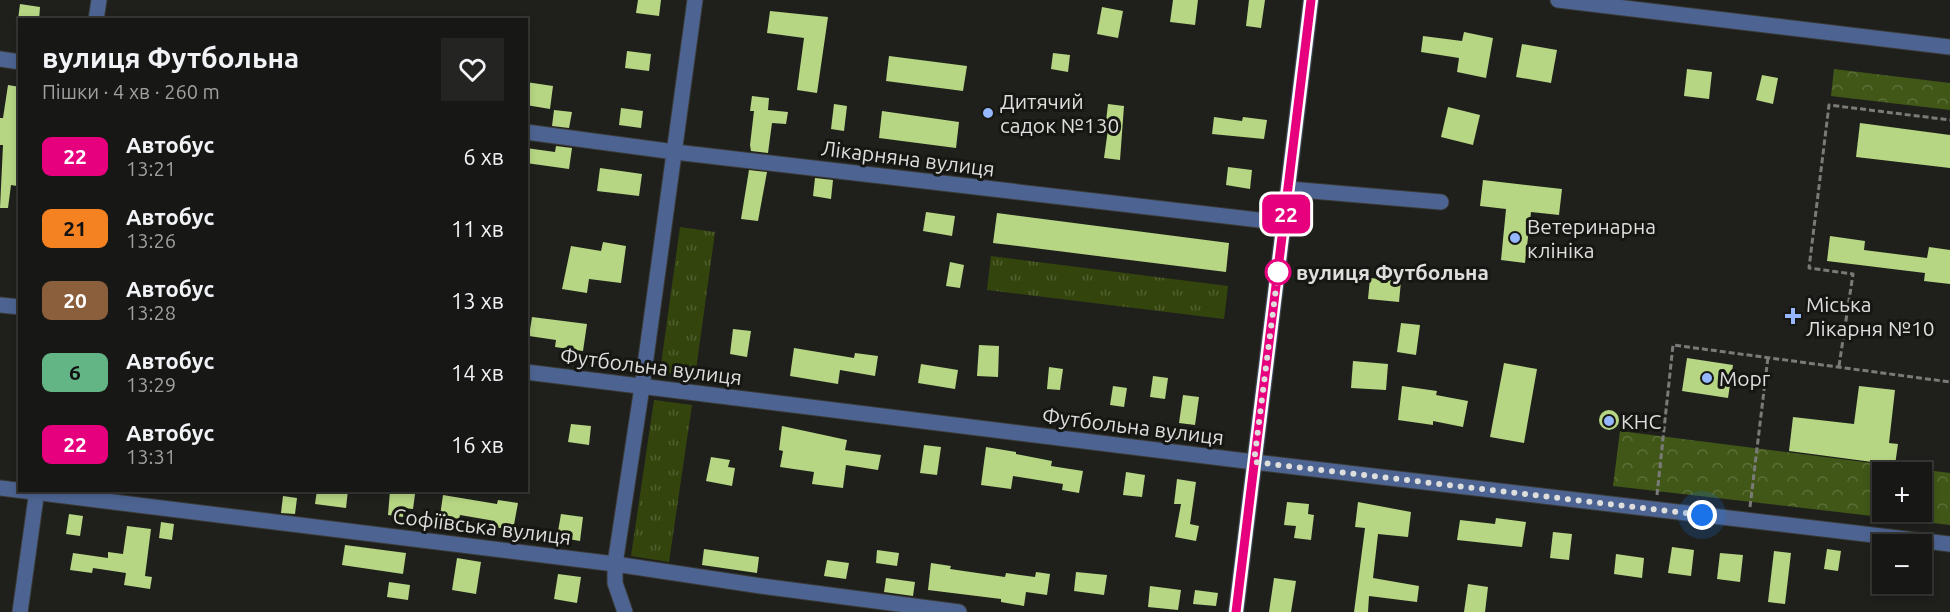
<!DOCTYPE html>
<html lang="uk">
<meta charset="utf-8">
<style>
:root{--surface:#171815;--page:#242522;--text:#f1f3f6;--muted:#9ea0a0;--line:#363734}
body{margin:0;font-family:Ubuntu,sans-serif;background:var(--page);color:var(--text);height:100vh;display:flex;flex-direction:column;font-size:22px;white-space:nowrap}
*{box-sizing:border-box;margin:0}
p{font-size:20px;color:var(--muted)}
.icon{flex:none;width:33px;height:33px;fill:none;stroke:currentColor;stroke-width:2;stroke-linecap:round;stroke-linejoin:round}
.map{position:relative;flex:1;overflow:hidden}
.details{position:absolute;left:18px;top:18px;width:510px;height:474px;display:flex;flex-direction:column;background:var(--surface);border-radius:0px;box-shadow:0 3px 9px #0003,0 0 0 2px var(--line)}
.details>*{flex:none}
.badge{padding:0 12px;border-radius:9px;font-size:21px;line-height:39px}
.controls{position:absolute;left:1872px;top:462px;display:grid;gap:12px}
.controls a{display:grid;place-items:center;width:60px;height:60px;border-radius:0px;background:var(--surface);box-shadow:0 3px 9px #0003,0 0 0 2px var(--line);font-size:30px}
.you{position:absolute;width:30px;height:30px;margin:-15px;border:4px solid #fff;border-radius:50%;background:#1a73e8;box-shadow:0 0 0 9px #1a73e833}
.map>.badge{position:absolute;translate:-50% -50%;box-shadow:0 0 0 3px #fff}
.round{display:grid;place-items:center;flex:none;width:63px;height:63px;border-radius:0px;background:var(--page)}
.overview{display:flex;align-items:center;justify-content:space-between;height:102px;padding:0 24px}
h1{font-size:28px;font-weight:600;line-height:45px}
ul{padding:0;list-style:none}
li{display:flex;align-items:center;gap:18px;height:72px;padding:0 24px}
li div{flex:1}
li b{display:block;font-size:22px}
li em{font-style:normal}
li .badge{min-width:66px;font-weight:700;text-align:center}
.map>svg:first-child{display:block}
.grass{fill:url(#grass-tufts)}
.forest{fill:url(#forest-crowns);fill-rule:evenodd}
.building{fill:#b6d683}
.lines{fill:none;stroke-linecap:round;stroke-linejoin:round}
.minor-casing{stroke:#3a3b37;stroke-width:17}
.path{stroke:#7a7b78;stroke-width:3;stroke-dasharray:6 3;stroke-linecap:butt}
.minor{stroke:#4d6492;stroke-width:15}
.line-casing{stroke:#fff;stroke-width:14}
.line{stroke:#e6007e;stroke-width:9}
.walk{stroke:#dedfdd;stroke-width:6;stroke-dasharray:0 10.8}
.poi-dot{fill:#94b7fd;stroke:#161713;stroke-width:2}
.stop-dot{fill:#fff;stroke:#e6007e;stroke-width:3}
.labels{text-anchor:middle;dominant-baseline:central;stroke-width:6;stroke-linejoin:round;paint-order:stroke}
.poi-label{font-size:21px;fill:#dedfdd;stroke:#161713;text-anchor:start}
.street-label{font-size:21px;fill:#dedfdd;stroke:#161713}
.stop-label{font-size:21px;font-weight:bold;fill:#dedfdd;stroke:#161713;text-anchor:start}
</style>
<div class="map">
<svg width="1950" height="612" viewBox="0 0 1950 612">
<defs>
<pattern id="grass-tufts" width="24" height="20" patternUnits="userSpaceOnUse" patternTransform="scale(1.5)"><rect width="24" height="20" fill="#33450d"/><path d="M3 7l-1-3M5 7V3M7 7l1-3M15 17l-1-3M17 17v-4M19 17l1-3" fill="none" stroke="#505f30"/></pattern>
<pattern id="forest-crowns" width="20" height="18" patternUnits="userSpaceOnUse" patternTransform="scale(1.5)"><rect width="20" height="18" fill="#415717"/><path d="M2 6a3 3 0 1 1 6 0M12 15a3 3 0 1 1 6 0" fill="none" stroke="#5c6f38"/></pattern>
</defs>
<rect width="100%" height="100%" fill="#1f201c"/>
<g class="grass">
<polygon points="680,227 715,232 695,377 660,372"/>
<polygon points="991,256 1228,286 1224,319 987,290"/>
<polygon points="654,400 692,405 669,562 631,556"/>
</g>
<g class="forest">
<polygon points="1834,69 1950,83 1950,110 1831,96"/>
<path d="M1620,431l330,42v52l-337,-39zM1922,472v40h-40v-40z"/>
</g>
<g class="building">
<polygon points="638,0 661,0 659,16 636,13"/>
<polygon points="1173,0 1198,0 1195,25 1170,22"/>
<polygon points="1249,0 1265,0 1261,28 1246,26"/>
<polygon points="20,4 40,7 39,20 18,20"/>
<polygon points="1102,7 1123,11 1118,38 1097,34"/>
<polygon points="770,11 828,17 817,93 797,90 804,38 767,33"/>
<polygon points="1464,32 1493,38 1486,78 1457,72 1459,58 1421,52 1423,36 1462,41"/>
<polygon points="1522,44 1557,50 1551,83 1516,77"/>
<polygon points="627,51 651,54 649,71 625,68"/>
<polygon points="1053,53 1070,55 1068,72 1051,69"/>
<polygon points="889,56 967,66 963,91 886,81"/>
<polygon points="1687,69 1712,72 1709,99 1684,96"/>
<polygon points="1762,75 1778,78 1773,104 1756,100"/>
<polygon points="526,82 553,86 550,109 526,105"/>
<polygon points="8,85 20,87 20,173 17,186 11,185 8,208 0,208 3,145 0,145 0,118 3,118"/>
<polygon points="752,96 769,98 768,110 788,112 786,124 772,123 768,153 751,151 750,145 754,111 750,111"/>
<polygon points="834,104 847,106 844,131 831,129"/>
<polygon points="1108,104 1124,106 1120,160 1104,158 1109,122 1106,121"/>
<polygon points="1448,107 1480,115 1473,145 1441,137"/>
<polygon points="621,108 643,111 641,128 619,125"/>
<polygon points="554,110 572,112 569,128 552,126"/>
<polygon points="882,111 959,122 956,148 879,138"/>
<polygon points="1214,117 1242,121 1243,117 1267,120 1264,139 1212,134"/>
<polygon points="1860,123 1950,135 1950,168 1856,157"/>
<polygon points="556,146 572,148 569,169 526,163 526,148 555,152"/>
<polygon points="1228,167 1252,170 1250,189 1226,185"/>
<polygon points="600,168 642,174 639,196 597,191"/>
<polygon points="749,170 767,172 758,221 741,219"/>
<polygon points="815,178 833,180 831,199 813,196"/>
<polygon points="1483,180 1562,189 1559,215 1531,212 1525,263 1501,260 1506,209 1480,206"/>
<polygon points="926,212 955,216 952,236 923,231"/>
<polygon points="997,213 1229,243 1226,272 993,243"/>
<polygon points="1830,236 1865,241 1864,250 1927,258 1929,247 1950,250 1950,284 1924,281 1925,273 1827,261"/>
<polygon points="603,242 626,246 621,283 589,279 587,293 562,289 571,246 601,251"/>
<polygon points="950,262 964,265 960,288 946,286"/>
<polygon points="1370,278 1401,281 1399,302 1368,299"/>
<polygon points="532,317 587,324 583,351 555,347 556,340 529,336"/>
<polygon points="1401,323 1420,325 1416,355 1397,352"/>
<polygon points="733,329 751,331 747,357 730,354"/>
<polygon points="979,345 999,346 998,377 977,376"/>
<polygon points="794,348 854,358 855,353 878,356 875,376 840,370 838,384 790,376"/>
<polygon points="1687,358 1733,365 1728,398 1682,391"/>
<polygon points="1353,361 1388,364 1386,390 1351,388"/>
<polygon points="1504,363 1537,369 1524,443 1490,437"/>
<polygon points="921,364 958,370 955,389 918,383"/>
<polygon points="1049,367 1063,369 1060,390 1047,389"/>
<polygon points="1153,376 1168,378 1165,399 1150,397"/>
<polygon points="1113,386 1127,388 1124,407 1110,405"/>
<polygon points="1402,386 1437,391 1436,395 1468,401 1463,427 1433,421 1433,425 1398,420"/>
<polygon points="1859,386 1895,390 1889,443 1898,444 1895,465 1789,451 1793,417 1854,424"/>
<polygon points="1183,395 1199,397 1195,425 1179,423"/>
<circle cx="1609" cy="420" r="10"/>
<polygon points="571,424 591,426 589,445 568,442"/>
<polygon points="782,426 847,440 845,450 881,455 878,470 846,465 843,488 812,484 814,472 780,467 783,451 779,450"/>
<polygon points="924,445 941,447 937,475 920,473"/>
<polygon points="986,447 1016,452 1016,454 1052,461 1051,466 1083,471 1079,493 1062,490 1063,484 1013,476 1011,489 981,485"/>
<polygon points="711,457 730,460 728,467 735,468 732,486 706,481"/>
<polygon points="1126,472 1145,475 1142,497 1123,495"/>
<polygon points="1177,479 1196,482 1190,524 1199,526 1196,541 1175,537 1181,504 1174,504"/>
<polygon points="317,490 348,490 346,508 315,504"/>
<polygon points="390,491 415,494 413,509 404,508 403,517 388,515"/>
<polygon points="443,495 497,504 498,500 518,503 513,530 494,527 495,521 460,515 459,519 440,516"/>
<polygon points="283,496 297,498 295,514 281,513"/>
<polygon points="1287,502 1309,504 1308,514 1314,515 1311,540 1294,538 1296,526 1284,525"/>
<polygon points="1358,502 1411,512 1408,537 1378,534 1373,578 1419,586 1417,602 1369,596 1368,612 1354,612 1365,528 1355,527"/>
<polygon points="69,514 83,516 80,536 66,534"/>
<polygon points="561,514 583,517 580,541 557,537"/>
<polygon points="1496,518 1526,522 1522,547 1457,540 1460,520 1495,524"/>
<polygon points="161,522 174,524 172,540 159,538"/>
<polygon points="127,526 151,529 145,576 152,577 150,589 124,585 126,573 93,568 92,573 70,570 73,553 108,558 108,552 123,554"/>
<polygon points="1553,532 1572,534 1569,560 1550,558"/>
<polygon points="345,545 406,553 403,574 342,565"/>
<polygon points="1672,547 1694,550 1691,576 1668,573"/>
<polygon points="704,549 759,557 757,573 702,565"/>
<polygon points="1827,549 1841,551 1838,571 1824,569"/>
<polygon points="877,550 899,553 897,566 876,563"/>
<polygon points="1774,551 1791,553 1785,604 1768,602"/>
<polygon points="1720,553 1743,555 1740,582 1717,579"/>
<polygon points="1616,554 1644,558 1642,578 1614,574"/>
<polygon points="457,558 481,562 476,594 452,590"/>
<polygon points="827,560 849,563 846,579 824,576"/>
<polygon points="931,563 951,566 950,569 1005,577 1006,573 1035,577 1036,572 1050,574 1047,595 1026,592 1024,606 1001,602 1001,599 928,590"/>
<polygon points="1076,572 1107,575 1104,595 1074,591"/>
<polygon points="558,574 581,577 577,603 554,599"/>
<polygon points="886,578 915,582 913,596 884,592"/>
<polygon points="1274,578 1296,581 1291,612 1269,612"/>
<polygon points="389,582 410,585 408,600 387,597"/>
<polygon points="1468,584 1488,587 1485,612 1464,612"/>
<polygon points="1150,586 1181,590 1178,610 1148,607"/>
<polygon points="1195,590 1218,593 1216,606 1193,604"/>
</g>
<g class="lines">
<defs>
<g id="minor">
<polyline points="1558,0 1950,47"/>
<polyline points="96,20 99,0"/>
<polyline points="0,59 20,62"/>
<polyline points="526,132 675,152 1285,223"/>
<polyline points="1289,189 1441,202"/>
<polyline points="0,305 20,307"/>
<polyline points="526,372 1254,462 1950,544"/>
<polyline points="0,488 615,564 761,586 959,612"/>
<polyline points="20,612 37,490"/>
<polyline points="625,612 615,583 615,564 642,387 695,0"/>
<polyline points="1236,612 1311,0"/>
</g>
</defs>
<use href="#minor" class="minor-casing"/>
<g class="path">
<polyline points="1839,366 1853,274 1809,268 1829,105 1950,120"/>
<polyline points="1657,495 1673,345 1950,382"/>
<polyline points="1750,507 1768,357"/>
</g>
<use href="#minor" class="minor"/>
</g>
<g class="lines">
<defs>
<polyline id="line" points="1236,612 1311,0"/>
</defs>
<use href="#line" class="line-casing"/>
<use href="#line" class="line"/>
<polyline class="walk" points="1278,272 1254,462 1702,515"/>
</g>
<g class="poi-dot">
<circle cx="988" cy="113" r="6"/>
<circle cx="1515" cy="238" r="6"/>
<path d="M1790 307h6v6h6v6h-6v6h-6v-6h-6v-6h6z"/>
<circle cx="1707" cy="378" r="6"/>
<circle cx="1609" cy="421" r="6"/>
</g>
<circle class="stop-dot" cx="1278" cy="272" r="12"/>
<g class="labels">
<g class="poi-label">
<text x="1000" y="101">Дитячий<tspan x="1000" dy="24">садок №130</tspan></text>
<text x="1527" y="226">Ветеринарна<tspan x="1527" dy="24">клініка</tspan></text>
<text x="1806" y="304">Міська<tspan x="1806" dy="24">Лікарня №10</tspan></text>
<text x="1719" y="378">Морг</text>
<text x="1621" y="421">КНС</text>
</g>
<g class="street-label">
<text transform="translate(908 158) rotate(7)">Лікарняна вулиця</text>
<text transform="translate(651 366) rotate(7)">Футбольна вулиця</text>
<text transform="translate(1133 426) rotate(7)">Футбольна вулиця</text>
<text transform="translate(482 526) rotate(7)">Софіївська вулиця</text>
</g>
<g class="stop-label">
<text x="1296" y="272">вулиця Футбольна</text>
</g>
</g>
</svg>
<div class="controls">
<a>+</a>
<a>−</a>
</div>
<div class="you" style="left:1702px;top:515px"></div>
<b class="badge" style="left:1286px;top:214px;background:#e6007e;color:#fff">22</b>
<section class="details">
<div class="overview"><div><h1>вулиця Футбольна</h1><p>Пішки · 4 хв · 260 m</p></div><a class="round"><svg class="icon" aria-label="heart" viewBox="0 0 24 24"><path d="M12 20l-8-8c-3-5 5-10 8-4 3-6 11-1 8 4z"/></svg></a></div>
<ul>
<li><span class="badge" style="background:#e6007e;color:#fff">22</span><div><b>Автобус</b><p>13:21</p></div><em>6 хв</em></li>
<li><span class="badge" style="background:#f58220;color:#111">21</span><div><b>Автобус</b><p>13:26</p></div><em>11 хв</em></li>
<li><span class="badge" style="background:#8b5e3c;color:#fff">20</span><div><b>Автобус</b><p>13:28</p></div><em>13 хв</em></li>
<li><span class="badge" style="background:#64b586;color:#111">6</span><div><b>Автобус</b><p>13:29</p></div><em>14 хв</em></li>
<li><span class="badge" style="background:#e6007e;color:#fff">22</span><div><b>Автобус</b><p>13:31</p></div><em>16 хв</em></li>
</ul>
</section>
</div>
